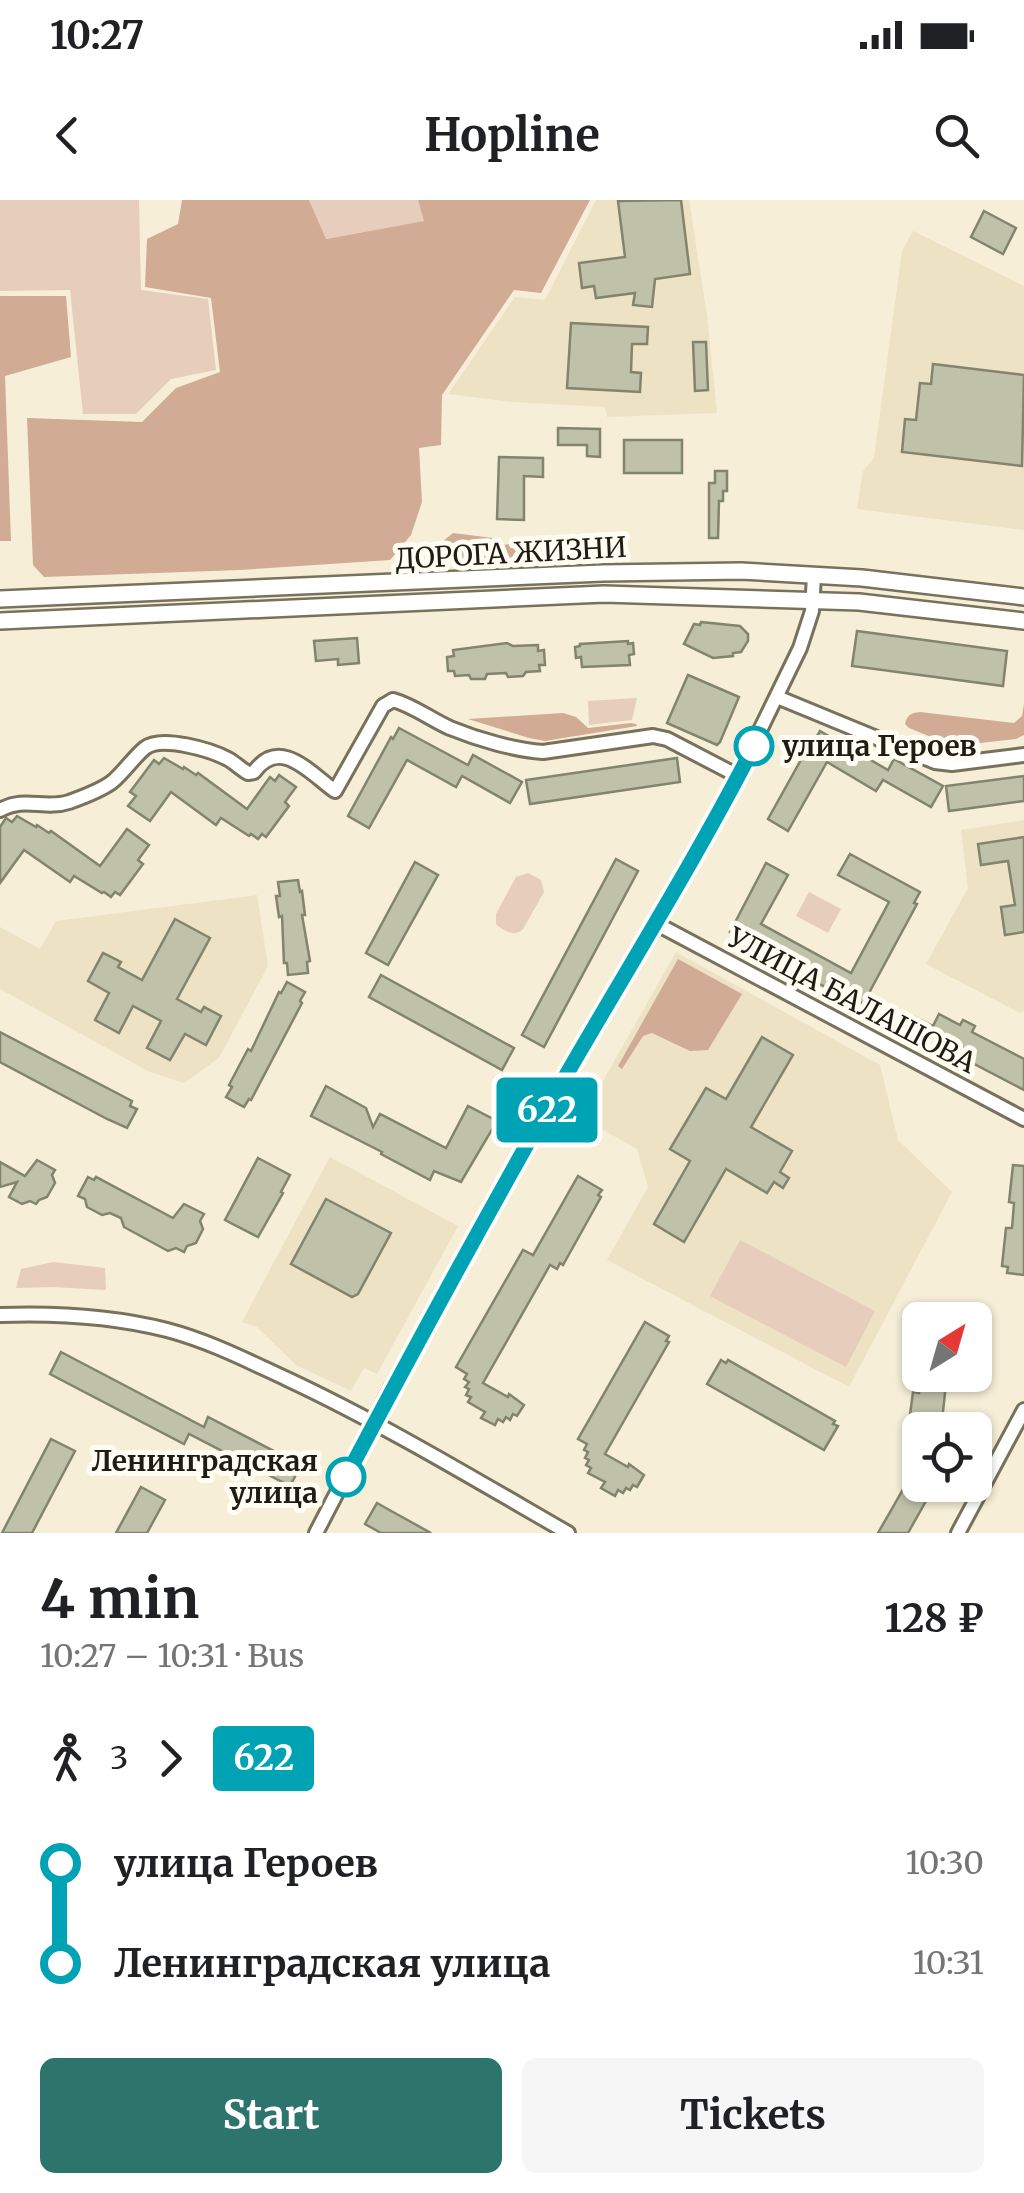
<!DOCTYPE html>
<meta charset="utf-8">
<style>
:root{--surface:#fff;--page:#f6f6f6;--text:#202124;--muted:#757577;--accent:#2d746c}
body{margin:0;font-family:Merriweather,serif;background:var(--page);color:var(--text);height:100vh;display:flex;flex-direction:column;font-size:38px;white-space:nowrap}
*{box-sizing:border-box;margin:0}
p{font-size:32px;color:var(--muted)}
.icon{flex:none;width:55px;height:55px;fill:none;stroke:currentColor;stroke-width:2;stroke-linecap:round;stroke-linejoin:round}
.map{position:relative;height:1333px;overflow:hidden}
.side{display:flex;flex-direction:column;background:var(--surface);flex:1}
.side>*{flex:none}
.badge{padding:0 20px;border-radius:8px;font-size:35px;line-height:65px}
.needle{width:65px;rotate:37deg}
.tools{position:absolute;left:902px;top:1102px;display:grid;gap:20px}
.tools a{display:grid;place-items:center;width:90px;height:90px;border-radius:15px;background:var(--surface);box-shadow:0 2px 8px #0004;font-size:50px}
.map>.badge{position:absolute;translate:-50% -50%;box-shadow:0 0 0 5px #fff}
.legs{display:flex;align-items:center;gap:15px;height:110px;padding:0 40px;font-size:32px}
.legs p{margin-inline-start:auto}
.overview{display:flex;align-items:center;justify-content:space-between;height:170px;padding:0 40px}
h1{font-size:55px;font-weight:700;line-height:75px}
.button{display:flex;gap:20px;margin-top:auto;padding:20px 40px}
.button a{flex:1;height:115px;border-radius:15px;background:var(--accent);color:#fff;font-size:40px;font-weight:700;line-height:115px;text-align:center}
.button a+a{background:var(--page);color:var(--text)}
ul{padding:0 40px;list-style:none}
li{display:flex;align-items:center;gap:35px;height:100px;font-size:38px}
li i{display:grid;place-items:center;width:15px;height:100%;margin:0 12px;background:currentColor}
li i::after{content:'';width:25px;height:25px;margin:-12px;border:8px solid;border-radius:50%;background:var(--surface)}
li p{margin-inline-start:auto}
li:first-child i{background:linear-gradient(#0000 50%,currentColor 0)}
li:last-child i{background:linear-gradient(currentColor 50%,#0000 0)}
.status{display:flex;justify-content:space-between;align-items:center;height:70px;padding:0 50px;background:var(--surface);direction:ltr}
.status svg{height:28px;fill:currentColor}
header{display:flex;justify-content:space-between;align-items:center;height:130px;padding:0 40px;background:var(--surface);font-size:45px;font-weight:700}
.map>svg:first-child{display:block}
.built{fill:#ede2c4}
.green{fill:#e7cdbc}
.forest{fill:#d1ab94}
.building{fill:#bfc1a9;stroke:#82846e;stroke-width:2.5}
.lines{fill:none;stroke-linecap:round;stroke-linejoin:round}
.minor-casing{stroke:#78715c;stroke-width:18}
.major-casing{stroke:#78715c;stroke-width:20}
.minor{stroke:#fff;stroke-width:12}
.major{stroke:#fff;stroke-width:15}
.line-1-casing{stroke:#fff;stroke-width:22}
.line-1{stroke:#00a3b4;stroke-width:15}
.stop-1-dot{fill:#fff;stroke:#00a3b4;stroke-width:5}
.labels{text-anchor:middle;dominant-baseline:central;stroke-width:10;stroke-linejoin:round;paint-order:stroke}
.street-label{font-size:28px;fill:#1f1c14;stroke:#fffcf2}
.stop-label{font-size:28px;font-weight:bold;fill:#1f1c14;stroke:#fffcf2;text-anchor:start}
</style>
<div class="status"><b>10:27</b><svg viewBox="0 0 49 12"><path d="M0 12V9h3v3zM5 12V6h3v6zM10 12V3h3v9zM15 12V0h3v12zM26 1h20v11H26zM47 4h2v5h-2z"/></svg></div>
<header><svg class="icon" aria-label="back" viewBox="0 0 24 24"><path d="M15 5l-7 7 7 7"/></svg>Hopline<svg class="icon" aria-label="search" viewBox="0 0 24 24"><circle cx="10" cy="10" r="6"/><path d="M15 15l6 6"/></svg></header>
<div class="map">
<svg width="1024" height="1333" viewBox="0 0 1024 1333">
<rect width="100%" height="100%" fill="#f6eed7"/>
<g class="built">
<polygon points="596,0 689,0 707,115 717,213 607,217 605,207 512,202 448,194 515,97 545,100"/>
<polygon points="913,31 1024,86 1024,330 857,309 863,271 874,258 875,250 902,51"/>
<polygon points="1024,620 1024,811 1020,813 926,764 968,688 961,630"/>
<polygon points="257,695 268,766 219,858 184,883 148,871 0,789 0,727 40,749 56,721"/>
<polygon points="676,752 880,865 898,940 952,992 849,1187 607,1060 648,987 637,949 582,918"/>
<polygon points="330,957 458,1026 377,1174 364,1168 351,1191 296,1165 257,1127 242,1122"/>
</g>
<g class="green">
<polygon points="0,0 139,0 141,90 208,99 216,170 171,179 136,214 83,214 70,90 0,91"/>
<polygon points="309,0 418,0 425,21 325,39"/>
<polygon points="637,498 632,520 589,525 588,501"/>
<path d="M528,673l13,7 3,12 -21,37c-8,9 -20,2 -27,-5v-10l20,-37z"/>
<polygon points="809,692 841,709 828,733 796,716"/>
<polygon points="740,1040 875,1111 846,1167 710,1096"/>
<polygon points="53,1062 105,1068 106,1090 52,1087 16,1088 21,1069"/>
</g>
<g class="forest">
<polygon points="182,0 309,0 326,39 424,21 418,0 590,0 541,93 514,90 442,195 441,245 419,248 422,302 411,335 390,360 240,370 44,377 33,365 27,218 142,222 176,188 220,172 211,98 145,87 147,39 178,24"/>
<polygon points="0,96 66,96 71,157 5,176 11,341 0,341"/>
<path d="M453,333l40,5 10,7c34,-5 39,-12 70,11l-18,4 -129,2 12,-17z"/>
<path d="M1024,504v31l-8,4 -63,7 -44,-18 -4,-4c2,-9 6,-11 15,-12l94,11 8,-7z"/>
<polygon points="563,513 576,517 588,528 631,523 636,524 637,526 545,541 529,538 468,519"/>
<polygon points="678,759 742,794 708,850 690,851 652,833 643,836 622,869 618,866"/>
</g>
<g class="building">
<polygon points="681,0 690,74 655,79 652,107 633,105 635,93 596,98 594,86 582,88 579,63 625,57 618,1"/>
<polygon points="984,11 1016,28 1003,54 971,37"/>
<polygon points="571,123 648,127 647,144 632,144 631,172 641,173 640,192 567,188"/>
<polygon points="693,142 706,142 708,190 695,191"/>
<polygon points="933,164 1024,175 1022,266 902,252 905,219 916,220 920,183 931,184"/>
<polygon points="558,228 600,229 600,257 587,256 587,245 558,245"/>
<rect x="624" y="240" width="58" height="33"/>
<polygon points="499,257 543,258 543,277 524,276 524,320 497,319"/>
<polygon points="715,271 727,271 727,291 723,291 723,301 719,301 718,338 709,338 709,283 715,283"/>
<polygon points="701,422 740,426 748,434 748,441 741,452 733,453 733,456 713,458 684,444 694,424 700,425"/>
<polygon points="857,431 1007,451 1003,486 852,466"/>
<polygon points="357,438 359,463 338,465 338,459 316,461 314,441"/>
<polygon points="628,441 628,444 633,443 634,454 629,455 630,465 582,467 581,457 576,458 575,447 580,446 580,444"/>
<polygon points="507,443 513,446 538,445 538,451 544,450 545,465 539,465 540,471 526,472 523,476 508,477 506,473 487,474 485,479 471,479 469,475 455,476 454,471 448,471 447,457 454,456 453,450"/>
<polygon points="688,475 739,497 720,542 717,545 667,523"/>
<polygon points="399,528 468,565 473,555 522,582 510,603 462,576 456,587 407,560 369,628 348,616 391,537 393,539"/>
<polygon points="820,531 888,570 894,559 943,586 931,607 883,580 876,591 827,562 788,631 768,619 812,540 814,541"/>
<polygon points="164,558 183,569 184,567 196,575 198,573 247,609 270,577 275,581 279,575 296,587 285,602 289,606 266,637 262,634 258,639 251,634 249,636 221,618 216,625 171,592 150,621 128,606 136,596 130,592 154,560 159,564"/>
<polygon points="677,558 680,582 530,604 526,580"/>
<polygon points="1024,576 1024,601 949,611 946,586"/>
<polygon points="17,616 36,627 37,625 49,633 51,631 100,666 127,629 149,645 138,660 143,664 120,695 115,692 111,697 104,692 102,693 74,676 70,682 24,650 0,683 0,627 6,618 12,622"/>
<polygon points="1024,637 1024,732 1005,735 1001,707 1015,705 1008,661 981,665 978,644"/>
<polygon points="850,654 920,692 914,703 917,704 863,804 851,797 849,800 739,740 740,738 730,732 766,663 788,675 761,724 851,773 889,702 838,675"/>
<polygon points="616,659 638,671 544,847 522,835"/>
<polygon points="415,662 438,675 388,765 366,753"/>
<polygon points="298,680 300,692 302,691 305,715 302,715 310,761 307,762 308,773 288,775 287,763 284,763 282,716 279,717 276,696 280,696 278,682"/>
<polygon points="175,719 210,738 177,799 201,812 204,807 221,816 206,845 185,834 170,860 147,848 161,821 133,806 119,833 95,820 109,793 88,781 103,753 121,762 118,767 142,780"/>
<polygon points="381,775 514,848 502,870 369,797"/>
<polygon points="287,782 305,792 300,801 302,803 251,900 249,899 244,907 226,897 232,887 229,885 248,849 251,851 279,792 281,793"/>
<polygon points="939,814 960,825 963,820 975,826 972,832 1024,859 1024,890 934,843 936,839 910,825 915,817 933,826"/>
<polygon points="0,832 132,901 130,906 137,909 127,928 107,919 0,862"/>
<polygon points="762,837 793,855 751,927 792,951 780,972 789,978 783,988 774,982 767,993 726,969 684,1042 654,1024 690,961 670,949 706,888 726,899"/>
<polygon points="326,886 366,908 373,927 380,914 446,948 468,906 497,921 461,982 434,971 430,980 381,954 382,952 311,916"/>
<polygon points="258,958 290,975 281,992 283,993 258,1037 225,1020"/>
<polygon points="37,960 55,970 52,975 55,983 47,997 39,1000 36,1004 30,1001 22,1004 9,997 17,982 0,987 0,962 25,976"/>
<polygon points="1013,965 1024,966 1024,1075 1007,1073 1008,1067 1002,1066 1006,1028 1012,1028 1014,1003 1009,1002"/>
<polygon points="578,976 602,990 598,995 601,997 563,1065 560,1063 557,1069 550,1065 483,1183 508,1197 509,1194 524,1205 517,1216 513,1214 510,1220 506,1217 503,1222 498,1219 495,1225 481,1218 485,1212 468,1202 471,1197 466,1195 469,1189 465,1187 469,1182 464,1179 467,1174 456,1167 523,1050 533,1055"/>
<polygon points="88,977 94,980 96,977 173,1018 184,1004 204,1014 200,1021 203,1029 196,1043 187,1046 184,1052 176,1048 168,1051 124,1027 121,1018 110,1013 102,1015 87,1007 85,999 78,996"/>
<polygon points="326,999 391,1033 358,1094 352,1097 291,1064"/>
<polygon points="645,1122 669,1136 666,1141 669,1142 605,1254 628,1267 629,1264 644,1275 637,1287 633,1285 630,1290 626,1288 623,1293 618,1290 615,1296 601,1288 605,1282 588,1273 591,1268 586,1265 589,1260 585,1258 588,1252 584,1250 587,1244 578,1239"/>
<polygon points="61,1152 204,1227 208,1217 301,1265 290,1286 189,1234 184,1244 50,1174"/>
<polygon points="721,1160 726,1163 728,1160 835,1221 833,1224 838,1226 824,1250 707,1184"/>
<polygon points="921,1175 947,1175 941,1230 908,1230 913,1192 919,1193"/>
<polygon points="51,1239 75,1251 32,1333 2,1333"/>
<polygon points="913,1272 920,1276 920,1285 935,1285 908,1333 878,1333"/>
<polygon points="141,1287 165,1300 147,1333 116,1333"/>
<polygon points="377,1303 393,1312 431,1333 381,1333 365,1324"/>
</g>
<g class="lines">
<defs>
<g id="minor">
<polyline points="777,497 935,562 952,564 1024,555"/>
<path d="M0,610c25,-14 44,0 69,-8 14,-5 31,-11 43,-20 12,-10 21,-24 33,-34 16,-13 66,2 83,11 7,4 13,10 20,14l6,-1c26,-36 56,1 81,19l48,-85 10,-6c21,6 37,19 57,28 27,11 64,22 93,24l110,-16 14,3 71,37"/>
<polyline points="657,724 1024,919"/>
<path d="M0,1115c56,-2 112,1 167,15 42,11 81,31 120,49 96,45 189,101 281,154"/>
<polyline points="316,1333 388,1194 565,877 657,724 728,596 800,448 812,411 814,375"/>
<polyline points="958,1333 1024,1210"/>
</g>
<g id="major">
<polyline points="0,399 603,373 741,371 862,378 1024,397"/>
<polyline points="0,421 604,394 859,402 1024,421"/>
</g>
</defs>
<use href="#minor" class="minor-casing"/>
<use href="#major" class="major-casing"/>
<use href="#minor" class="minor"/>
<use href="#major" class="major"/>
</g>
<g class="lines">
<defs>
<path id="line-1" d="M346,1277c71,-134 144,-268 219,-400 64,-111 131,-218 189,-331"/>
</defs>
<use href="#line-1" class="line-1-casing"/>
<use href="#line-1" class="line-1"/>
</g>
<g class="stop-1-dot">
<circle cx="754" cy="546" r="18"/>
<circle cx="346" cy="1277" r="18"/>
</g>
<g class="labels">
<g class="street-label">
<text transform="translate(511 353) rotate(-3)">ДОРОГА ЖИЗНИ</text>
<text transform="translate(852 800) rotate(28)">УЛИЦА БАЛАШОВА</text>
</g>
<g class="stop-label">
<text x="782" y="546">улица Героев</text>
<text x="318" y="1261" text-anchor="end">Ленинградская<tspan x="318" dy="32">улица</tspan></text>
</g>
</g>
</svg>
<div class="tools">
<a><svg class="needle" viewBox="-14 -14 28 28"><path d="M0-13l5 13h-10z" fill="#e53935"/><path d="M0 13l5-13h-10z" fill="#757577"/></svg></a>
<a><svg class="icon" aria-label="locate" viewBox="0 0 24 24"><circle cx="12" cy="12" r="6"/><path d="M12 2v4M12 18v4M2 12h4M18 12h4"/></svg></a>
</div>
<b class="badge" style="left:547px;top:910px;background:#00a3b4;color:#fff">622</b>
</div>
<section class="side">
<div class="overview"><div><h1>4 min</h1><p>10:27 – 10:31 · Bus</p></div><b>128 ₽</b></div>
<div class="legs"><svg class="icon" aria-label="walk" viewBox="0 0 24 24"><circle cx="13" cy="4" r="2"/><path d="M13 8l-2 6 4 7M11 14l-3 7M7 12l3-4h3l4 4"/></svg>3<svg class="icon" aria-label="forward" viewBox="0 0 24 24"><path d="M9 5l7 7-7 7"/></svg><b class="badge" style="background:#00a3b4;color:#fff">622</b></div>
<ul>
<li><i style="color:#00a3b4"></i><b>улица Героев</b><p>10:30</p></li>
<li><i style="color:#00a3b4"></i><b>Ленинградская улица</b><p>10:31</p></li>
</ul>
<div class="button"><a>Start</a><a>Tickets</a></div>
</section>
